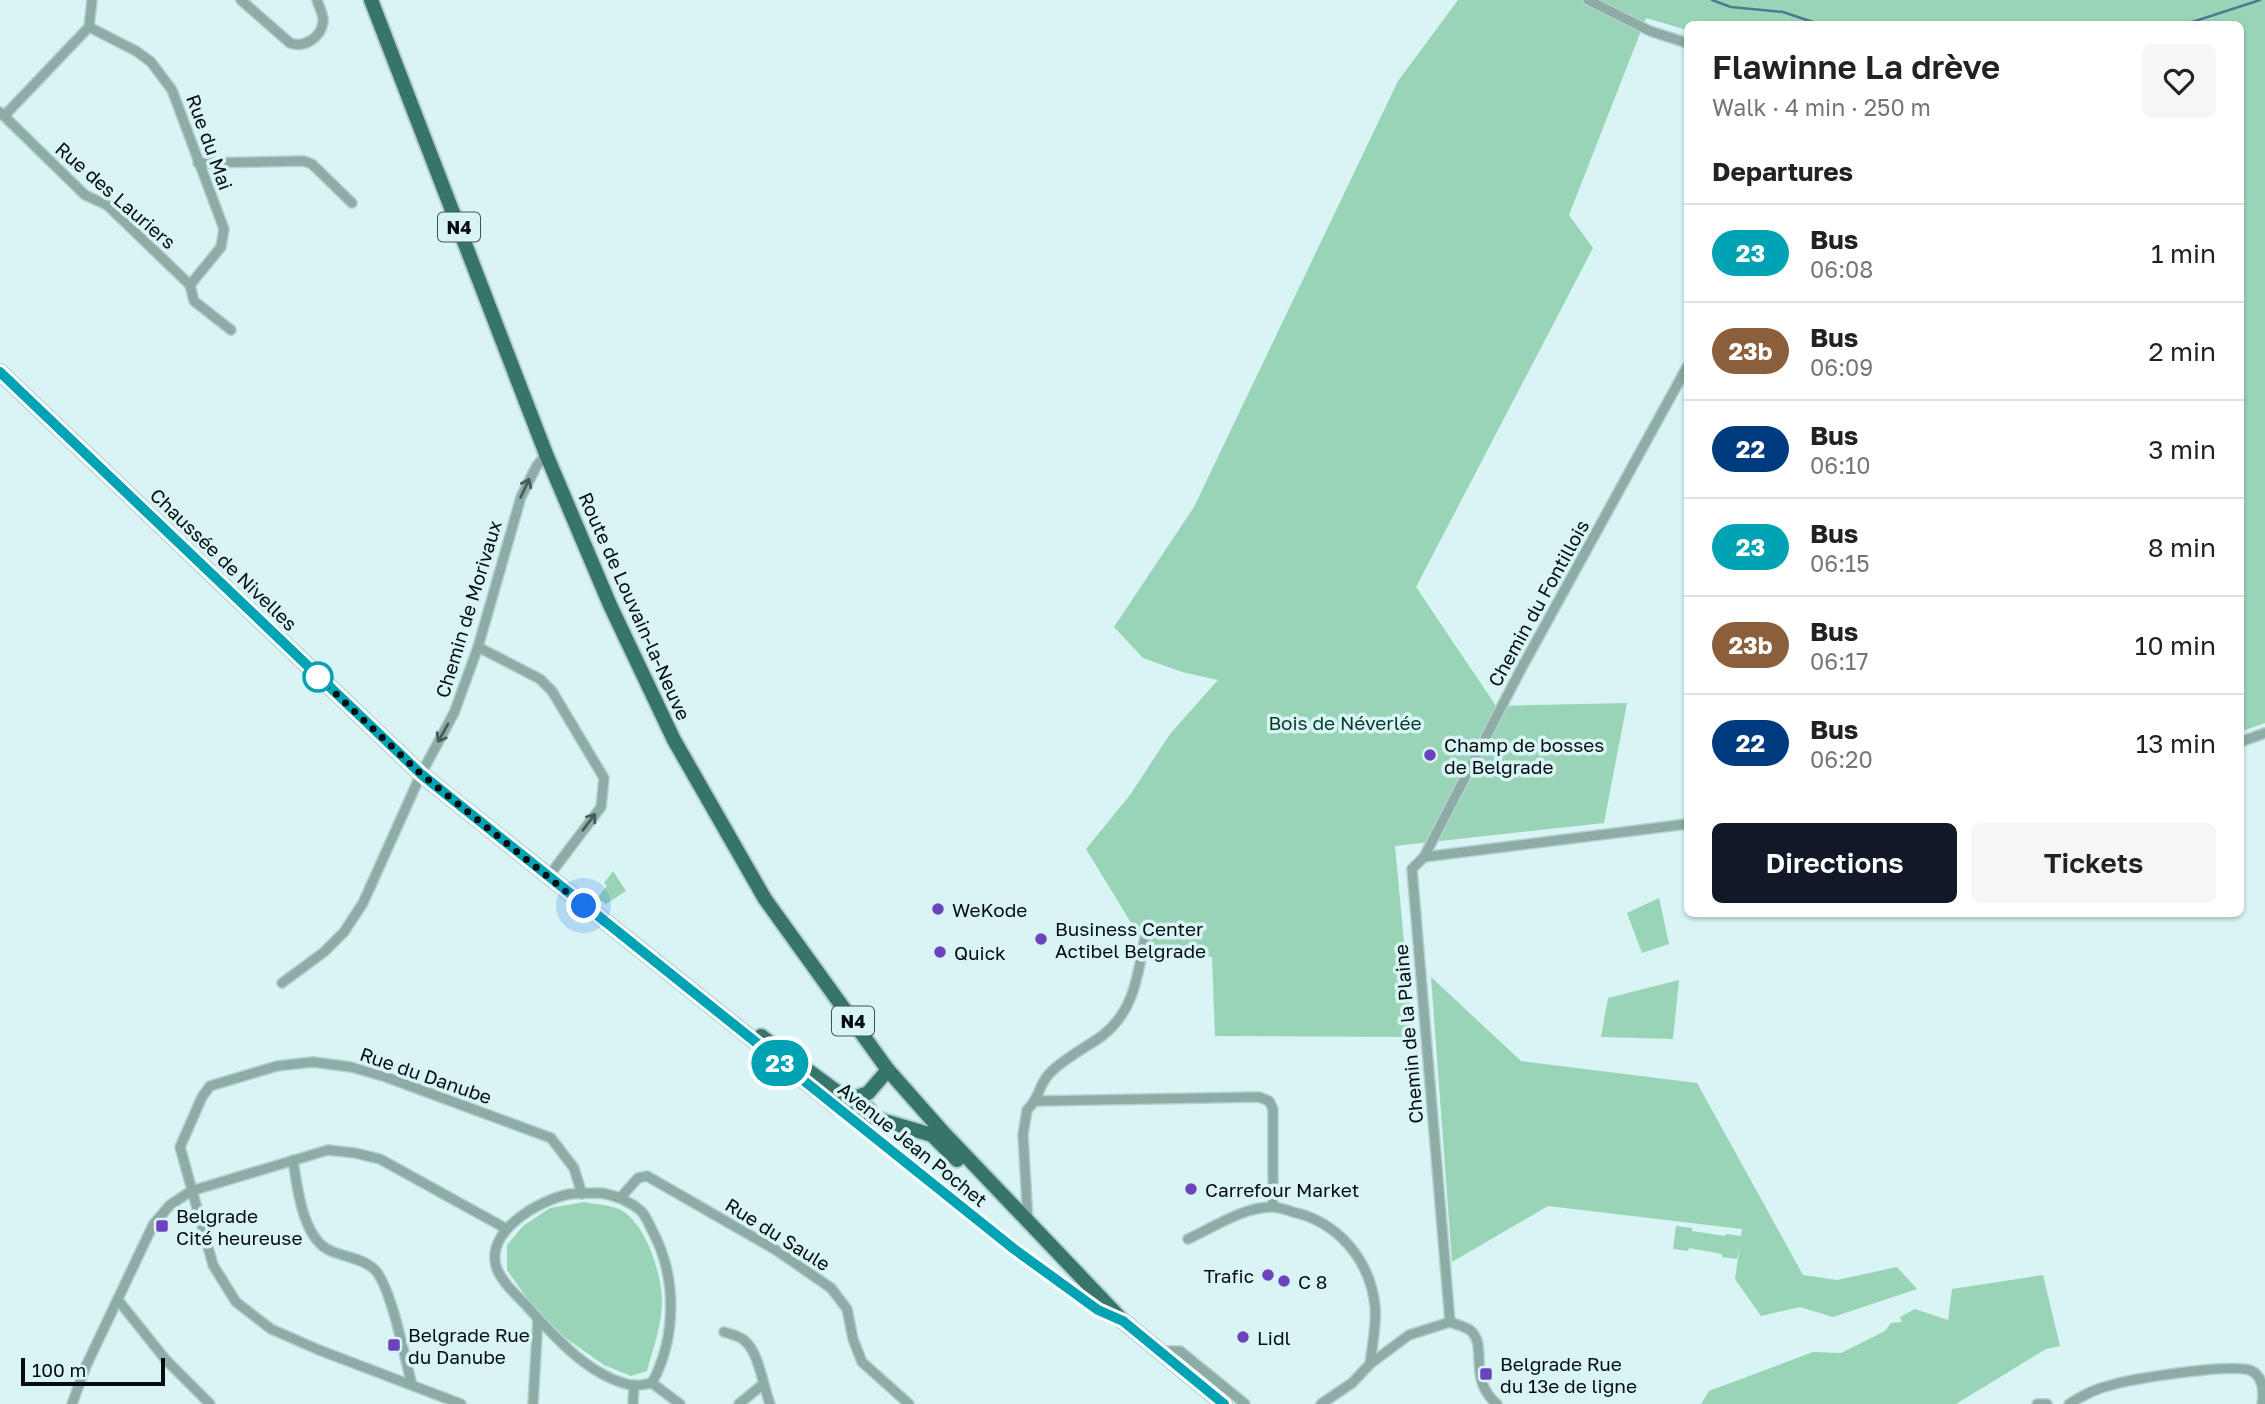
<!DOCTYPE html>
<meta charset="utf-8">
<style>
:root{--surface:#fff;--page:#f6f6f6;--text:#222;--muted:#767676;--line:#e0e0e0;--accent:#111827}
body{margin:0;font-family:"Golos Text",sans-serif;background:var(--page);color:var(--text);height:100vh;display:flex;flex-direction:column;font-size:26px;white-space:nowrap}
*{box-sizing:border-box;margin:0}
p{font-size:23px;color:var(--muted)}
.icon{flex:none;width:38px;height:38px;fill:none;stroke:currentColor;stroke-width:2;stroke-linecap:round;stroke-linejoin:round}
.map{position:relative;flex:1;overflow:hidden}
.side{position:absolute;left:1684px;top:21px;width:560px;height:896px;display:flex;flex-direction:column;background:var(--surface);border-radius:10px;box-shadow:0 2px 5px #0004}
.side>*{flex:none}
.badge{padding:0 14px;border-radius:23px;font-size:24px;line-height:46px}
.scale{position:absolute;left:21px;bottom:18px;width:144px;box-sizing:border-box;padding-left:7px;border:4px solid #050d0e;border-top:0;font-size:19px;line-height:24px;white-space:nowrap;color:#050d0e;-webkit-text-stroke:5px #d8f4f5;paint-order:stroke}
.you{position:absolute;width:35px;height:35px;margin:-18px;border:5px solid #fff;border-radius:50%;background:#1a73e8;box-shadow:0 0 0 10px #1a73e833}
.map>.badge{position:absolute;translate:-50% -50%;box-shadow:0 0 0 4px #fff}
h2{padding:0 28px;font-size:26px;line-height:63px}
.round{display:grid;place-items:center;flex:none;width:74px;height:74px;border-radius:10px;background:var(--page)}
.overview{display:flex;align-items:center;justify-content:space-between;height:119px;padding:0 28px}
h1{font-size:33px;font-weight:600;line-height:52px}
.primary-button{display:flex;gap:14px;margin-top:auto;padding:14px 28px}
.primary-button a{flex:1;height:80px;border-radius:10px;background:var(--accent);color:#fff;font-size:28px;font-weight:600;line-height:80px;text-align:center}
.primary-button a+a{background:var(--page);color:var(--text)}
ul{padding:0;list-style:none}
li{display:flex;align-items:center;gap:21px;height:98px;padding:0 28px;border-top:2px solid var(--line)}
li div{flex:1}
li b{display:block;font-size:26px}
li em{font-style:normal}
li .badge{min-width:77px;font-weight:700;text-align:center}
.map>svg:first-child{display:block}
.green{fill:#9ad4b7}
.lines{fill:none;stroke-linecap:round;stroke-linejoin:round}
.stream{stroke:#507992;stroke-width:2.5}
.minor-casing{stroke:#b6cfd0;stroke-width:12}
.primary-casing{stroke:#b6cfd0;stroke-width:18}
.minor{stroke:#8daca6;stroke-width:9}
.primary{stroke:#37756b;stroke-width:14}
.oneway{stroke:#495c5a}
.line-casing{stroke:#fff;stroke-width:16}
.line{stroke:#00a3b4;stroke-width:10}
.walk{stroke:#050d0e;stroke-width:7;stroke-dasharray:0 12.6}
.stop-dot{fill:#fff;stroke:#00a3b4;stroke-width:3.5}
.poi-dot{fill:#6c43bc;stroke:#d8f4f5;stroke-width:2.5}
.labels{text-anchor:middle;dominant-baseline:central;stroke-width:7;stroke-linejoin:round;paint-order:stroke}
.shield{fill:#d8f4f5;stroke:#445253;stroke-width:2}
.shield-label{font-size:18px;font-weight:bold;fill:#050d0e}
.street-label{font-size:19px;fill:#050d0e;stroke:#d8f4f5}
.park-label{font-size:19px;fill:#033a26;stroke:#d8f4f5}
.poi-label{font-size:19px;fill:#050d0e;stroke:#d8f4f5;text-anchor:start}
</style>
<div class="map">
<svg width="2265" height="1404" viewBox="0 0 2265 1404">
<rect width="100%" height="100%" fill="#d8f4f5"/>
<g class="green">
<polygon points="1458,0 2265,0 2265,723 2240,732 2240,24 1687,24 1687,30 1646,18 1569,215 1593,248 1416,587 1496,706 1627,703 1604,823 1395,846 1413,1037 1215,1036 1212,957 1163,952 1133,926 1086,849 1130,795 1170,734 1218,680 1182,672 1143,658 1114,627 1194,507 1398,81"/>
<polygon points="613,871 626,891 606,904 597,898 607,886 604,883"/>
<polygon points="1659,898 1669,944 1642,953 1627,913"/>
<polygon points="1431,977 1521,1061 1697,1083 1803,1275 1837,1280 1897,1267 1917,1289 1833,1317 1800,1307 1761,1316 1735,1279 1740,1245 1737,1259 1722,1257 1722,1254 1689,1248 1688,1251 1673,1249 1676,1226 1692,1228 1692,1231 1725,1236 1726,1234 1741,1236 1742,1229 1548,1206 1452,1262"/>
<polygon points="1679,980 1673,1039 1601,1037 1608,998"/>
<path d="M584,1202c11,2 27,3 37,8 25,14 41,64 41,92 0,22 -9,47 -15,69l-16,5 -27,-11 -37,-26 -33,-31 -27,-38v-25l16,-19 27,-18z"/>
<polygon points="2043,1275 2060,1346 2046,1349 1956,1404 1701,1404 1709,1391 1813,1352 1841,1353 1885,1331 1891,1323 1902,1322 1900,1317 1915,1309 1948,1320 1952,1289"/>
</g>
<g class="lines">
<g class="stream">
<polyline points="1712,0 1731,7 1783,12 1819,24"/>
<polyline points="2186,24 2260,0"/>
</g>
<defs>
<g id="minor">
<polyline points="92,0 89,27 136,51 151,62 172,90 224,229 221,247 190,285"/>
<path d="M241,0l49,43c14,5 31,-5 33,-21 1,-7 -4,-15 -6,-22"/>
<polyline points="1588,0 1650,31 1687,43"/>
<polyline points="0,112 85,195 107,205 190,285 194,301 231,330"/>
<polyline points="4,116 89,27"/>
<polyline points="198,163 304,161 312,164 352,203"/>
<polyline points="478,647 540,679 552,691 604,778 601,807 548,877"/>
<polyline points="2240,742 2265,733"/>
<polyline points="1424,857 1687,824"/>
<polyline points="282,983 324,952 344,932 363,903 421,774 454,713 478,647 521,497 536,467 546,454"/>
<polyline points="1037,1101 1259,1097 1269,1101 1273,1109 1273,1207"/>
<polyline points="841,1111 1014,1249 1098,1310 1115,1317"/>
<path d="M293,1160c4,26 9,74 34,89 14,8 33,8 46,19 18,15 32,92 39,117"/>
<path d="M602,1193c15,3 28,8 39,18 5,5 8,13 11,19 25,46 25,106 0,153 -6,1 -14,3 -21,2 -43,-9 -78,-50 -106,-81 -10,-10 -25,-24 -29,-38 -10,-36 45,-67 74,-72 10,-1 22,-1 32,-1z"/>
<polyline points="621,1197 638,1178 647,1176 776,1250 831,1288 847,1309 853,1339 862,1362 909,1404"/>
<path d="M1028,1222l-5,-87 4,-25c13,-12 11,-24 22,-36 14,-15 36,-26 53,-38 35,-27 36,-67 45,-108"/>
<path d="M1188,1239c26,-12 55,-32 84,-32 7,0 15,3 21,5 45,10 77,48 82,94 2,19 -3,39 -5,58"/>
<polyline points="118,1300 166,1360 210,1404"/>
<polyline points="1450,1322 1412,869 1424,857 1520,671 1687,367"/>
<path d="M1450,1322c7,3 17,5 21,9 17,15 -4,48 26,73"/>
<path d="M724,1332c6,2 16,4 21,9 14,12 18,45 25,63"/>
<polyline points="1161,1351 1180,1351 1245,1404"/>
<polyline points="652,1383 680,1404"/>
<polyline points="72,1404 86,1366 153,1225 170,1205 191,1191 328,1150 355,1153 380,1159 505,1228"/>
<polyline points="461,1404 319,1350 271,1329 236,1302 213,1265 180,1147 202,1097 210,1086 277,1066 313,1062 351,1067 386,1077 551,1138 574,1168 582,1194"/>
<polyline points="533,1404 538,1318"/>
<polyline points="633,1404 634,1385"/>
<polyline points="739,1404 762,1385"/>
<polyline points="1321,1404 1352,1383 1370,1364 1409,1335 1450,1322"/>
<polyline points="2037,1404 2047,1404"/>
<path d="M2069,1404c13,-8 25,-15 39,-18 22,-7 127,-24 144,-15 12,7 12,21 10,33"/>
</g>
<g id="primary">
<polyline points="371,0 546,454 610,605 674,740 765,899 888,1070 941,1130 1123,1321 1224,1404"/>
<polyline points="0,372 421,774 837,1107 932,1135 957,1160"/>
<polyline points="761,1036 848,1100 869,1109"/>
<polyline points="848,1100 868,1093 888,1070"/>
</g>
</defs>
<use href="#minor" class="minor-casing"/>
<use href="#primary" class="primary-casing"/>
<use href="#minor" class="minor"/>
<use href="#primary" class="primary"/>
</g>
<defs><path id="oneway-shaft" d="M-6 0H5M1.5-3L5.5 0L1.5 3" fill="none" stroke-width="1.6" stroke-linecap="round" stroke-linejoin="round" transform="scale(1.75)"/></defs>
<g class="oneway">
<use href="#oneway-shaft" transform="translate(525 488) rotate(-65)"/>
<use href="#oneway-shaft" transform="translate(443 733) rotate(119)"/>
<use href="#oneway-shaft" transform="translate(589 822) rotate(-53)"/>
</g>
<g class="lines">
<defs>
<polyline id="line" points="0,372 421,774 1014,1249 1098,1310 1123,1321 1224,1404"/>
</defs>
<use href="#line" class="line-casing"/>
<use href="#line" class="line"/>
<polyline class="walk" points="318,677 421,774 584,906"/>
</g>
<circle class="stop-dot" cx="318" cy="677" r="14"/>
<g class="poi-dot">
<circle cx="1430" cy="755" r="7"/>
<circle cx="938" cy="909" r="7"/>
<circle cx="1041" cy="939" r="7"/>
<circle cx="940" cy="952" r="7"/>
<circle cx="1191" cy="1189" r="7"/>
<rect x="155" y="1219" width="14" height="14" rx="3.5"/>
<circle cx="1268" cy="1275" r="7"/>
<circle cx="1284" cy="1281" r="7"/>
<circle cx="1243" cy="1337" r="7"/>
<rect x="387" y="1338" width="14" height="14" rx="3.5"/>
<rect x="1479" y="1367" width="14" height="14" rx="3.5"/>
</g>
<g class="labels">
<g class="shield">
<rect x="438" y="212.5" width="42" height="29" rx="5"/>
<rect x="832" y="1006.5" width="42" height="29" rx="5"/>
</g>
<g class="shield-label">
<text x="459" y="227">N4</text>
<text x="853" y="1021">N4</text>
</g>
<g class="street-label">
<text transform="translate(210 142) rotate(70)">Rue du Mai</text>
<text transform="translate(116 195) rotate(41)">Rue des Lauriers</text>
<text transform="translate(224 559) rotate(44)">Chaussée de Nivelles</text>
<text transform="translate(1538 603) rotate(-61)">Chemin du Fontillois</text>
<text transform="translate(635 606) rotate(66)">Route de Louvain-la-Neuve</text>
<text transform="translate(468 609) rotate(-73)">Chemin de Morivaux</text>
<text transform="translate(1408 1034) rotate(-95)">Chemin de la Plaine</text>
<text transform="translate(426 1075) rotate(19)">Rue du Danube</text>
<text transform="translate(913 1144) rotate(39)">Avenue Jean Pochet</text>
<text transform="translate(778 1234) rotate(32)">Rue du Saule</text>
</g>
<g class="park-label">
<text x="1345" y="722">Bois de Néverlée</text>
</g>
<g class="poi-label">
<text x="1444" y="744">Champ de bosses<tspan x="1444" dy="22">de Belgrade</tspan></text>
<text x="952" y="909">WeKode</text>
<text x="1055" y="928">Business Center<tspan x="1055" dy="22">Actibel Belgrade</tspan></text>
<text x="954" y="952">Quick</text>
<text x="1205" y="1189">Carrefour Market</text>
<text x="176" y="1215">Belgrade<tspan x="176" dy="22">Cité heureuse</tspan></text>
<text x="1254" y="1275" text-anchor="end">Trafic</text>
<text x="1298" y="1281">C 8</text>
<text x="408" y="1334">Belgrade Rue<tspan x="408" dy="22">du Danube</tspan></text>
<text x="1257" y="1337">Lidl</text>
<text x="1500" y="1363">Belgrade Rue<tspan x="1500" dy="22">du 13e de ligne</tspan></text>
</g>
</g>
</svg>
<div class="scale">100 m</div>
<div class="you" style="left:584px;top:906px"></div>
<b class="badge" style="left:780px;top:1063px;background:#00a3b4;color:#fff">23</b>
<section class="side">
<div class="overview"><div><h1>Flawinne La drève</h1><p>Walk · 4 min · 250 m</p></div><a class="round"><svg class="icon" aria-label="heart" viewBox="0 0 24 24"><path d="M12 20l-8-8c-3-5 5-10 8-4 3-6 11-1 8 4z"/></svg></a></div>
<h2>Departures</h2>
<ul>
<li><span class="badge" style="background:#00a3b4;color:#fff">23</span><div><b>Bus</b><p>06:08</p></div><em>1 min</em></li>
<li><span class="badge" style="background:#8b5e3c;color:#fff">23b</span><div><b>Bus</b><p>06:09</p></div><em>2 min</em></li>
<li><span class="badge" style="background:#003b80;color:#fff">22</span><div><b>Bus</b><p>06:10</p></div><em>3 min</em></li>
<li><span class="badge" style="background:#00a3b4;color:#fff">23</span><div><b>Bus</b><p>06:15</p></div><em>8 min</em></li>
<li><span class="badge" style="background:#8b5e3c;color:#fff">23b</span><div><b>Bus</b><p>06:17</p></div><em>10 min</em></li>
<li><span class="badge" style="background:#003b80;color:#fff">22</span><div><b>Bus</b><p>06:20</p></div><em>13 min</em></li>
</ul>
<div class="primary-button"><a>Directions</a><a>Tickets</a></div>
</section>
</div>
